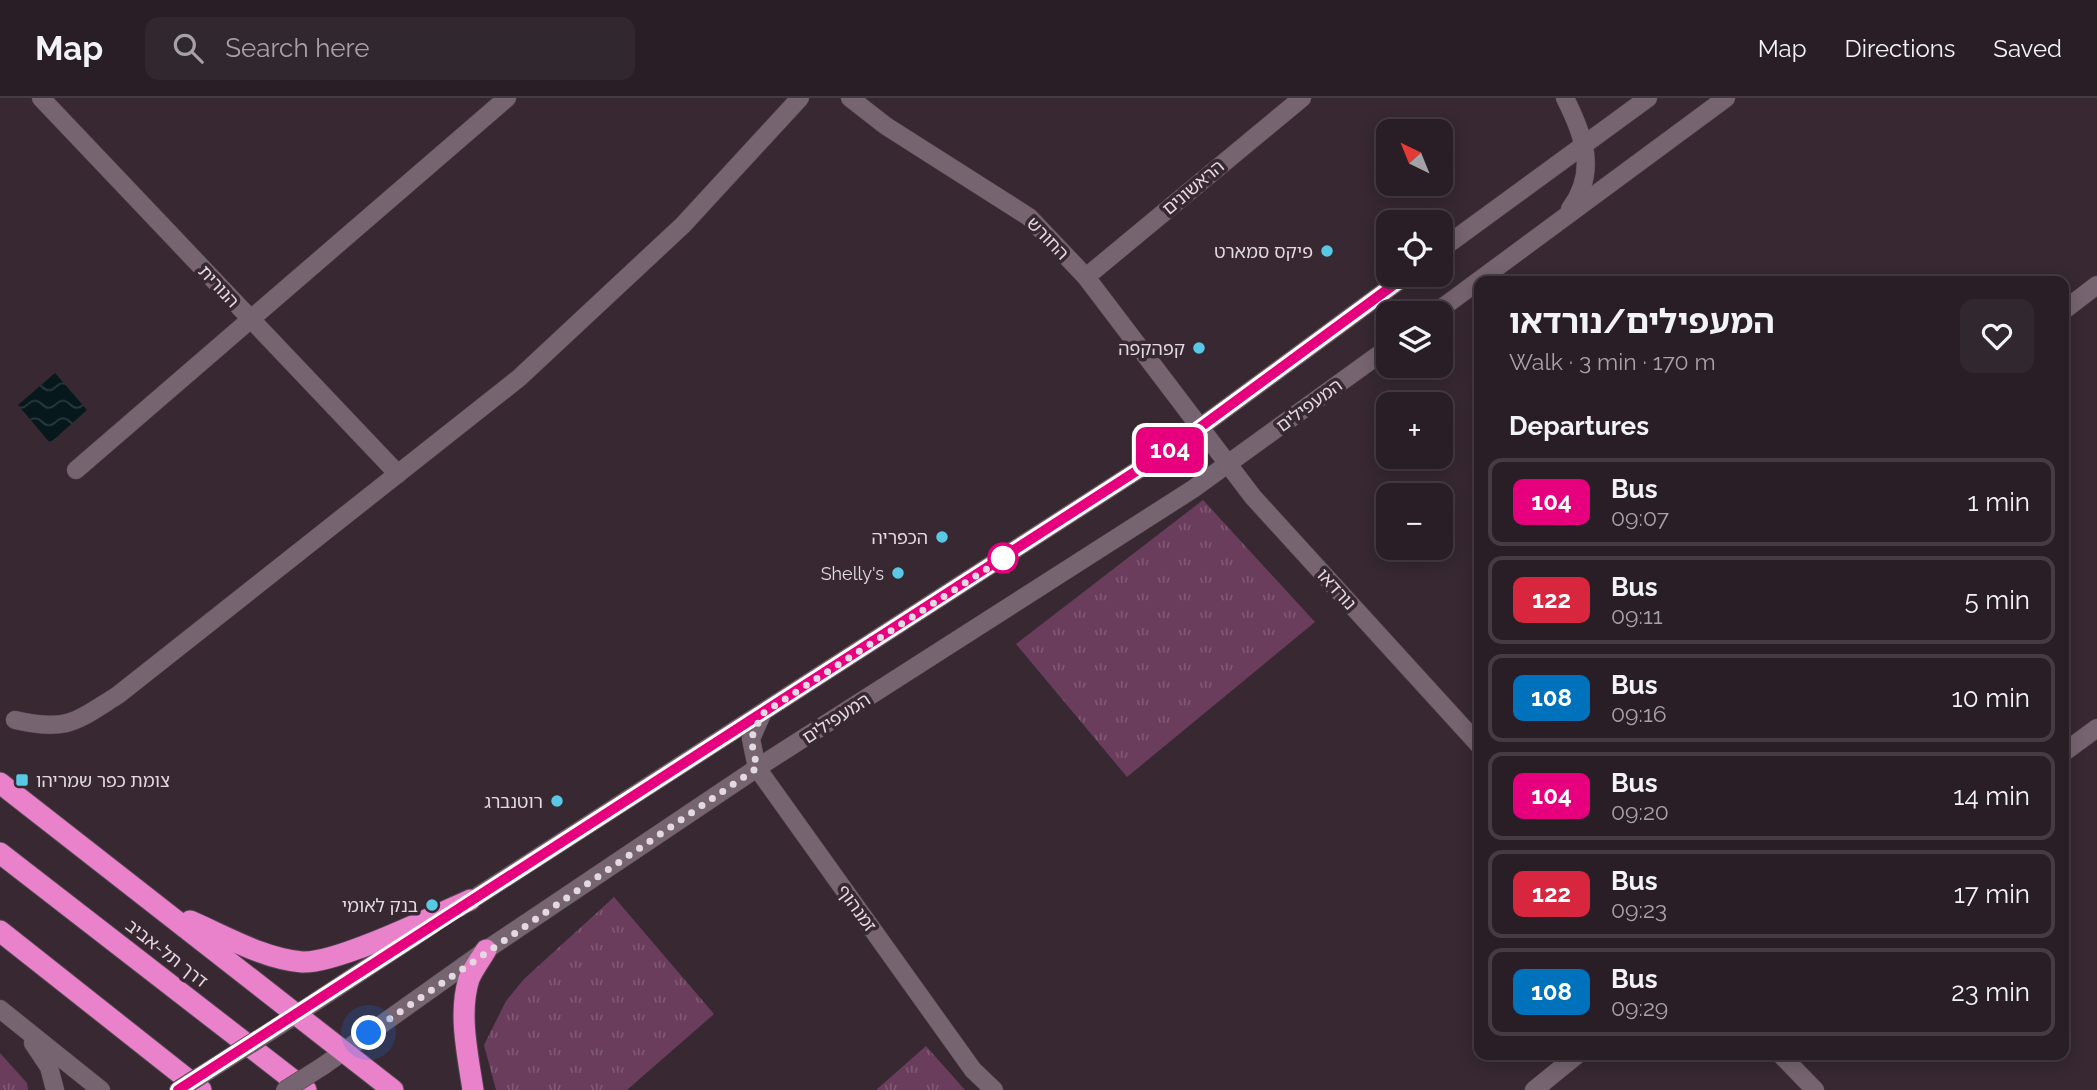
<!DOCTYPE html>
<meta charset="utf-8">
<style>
:root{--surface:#291e26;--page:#31272e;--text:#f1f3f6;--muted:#a5a2a7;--line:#453c43}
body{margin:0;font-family:Raleway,"Noto Sans Hebrew",sans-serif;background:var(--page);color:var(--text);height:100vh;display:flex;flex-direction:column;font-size:26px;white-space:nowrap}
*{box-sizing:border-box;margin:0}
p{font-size:23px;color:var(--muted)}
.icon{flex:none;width:38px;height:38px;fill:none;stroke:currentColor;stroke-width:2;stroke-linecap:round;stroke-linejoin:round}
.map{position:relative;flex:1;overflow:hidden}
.side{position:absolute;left:1474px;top:178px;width:595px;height:784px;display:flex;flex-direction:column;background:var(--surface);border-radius:14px;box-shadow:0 4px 18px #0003,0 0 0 2px var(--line)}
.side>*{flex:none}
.badge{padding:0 14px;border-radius:10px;font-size:24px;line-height:46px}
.needle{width:46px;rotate:317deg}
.controls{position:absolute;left:1376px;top:21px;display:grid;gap:14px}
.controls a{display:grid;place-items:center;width:77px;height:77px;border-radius:14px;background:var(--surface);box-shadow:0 4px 18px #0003,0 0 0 2px var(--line);font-size:35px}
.you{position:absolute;width:35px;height:35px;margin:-18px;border:5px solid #fff;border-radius:50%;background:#1a73e8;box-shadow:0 0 0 10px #1a73e833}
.map>.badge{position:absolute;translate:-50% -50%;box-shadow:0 0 0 4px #fff}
h2{padding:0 35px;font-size:26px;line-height:63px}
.round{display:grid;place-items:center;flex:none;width:74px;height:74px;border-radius:14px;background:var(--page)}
.head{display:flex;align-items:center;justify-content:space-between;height:119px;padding:0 35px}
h1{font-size:33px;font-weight:700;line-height:52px}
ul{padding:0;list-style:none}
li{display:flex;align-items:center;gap:21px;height:88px;margin:0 14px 10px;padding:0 21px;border:4px solid var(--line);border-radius:14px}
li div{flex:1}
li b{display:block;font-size:26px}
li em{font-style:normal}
li .badge{min-width:77px;font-weight:700;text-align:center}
header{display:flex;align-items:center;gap:42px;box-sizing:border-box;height:98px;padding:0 35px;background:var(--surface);border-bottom:2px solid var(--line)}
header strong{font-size:33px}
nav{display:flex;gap:38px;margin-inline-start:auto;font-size:24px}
.search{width:490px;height:63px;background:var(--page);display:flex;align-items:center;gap:18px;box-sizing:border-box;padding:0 24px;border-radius:14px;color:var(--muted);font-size:26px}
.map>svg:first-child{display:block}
.grass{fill:url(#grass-tufts)}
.water{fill:url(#water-waves)}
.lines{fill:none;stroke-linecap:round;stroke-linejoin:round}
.minor-casing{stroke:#51444d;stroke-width:19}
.tertiary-casing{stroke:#51444d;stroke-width:19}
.motorway-casing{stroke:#51444d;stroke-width:23}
.minor{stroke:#766470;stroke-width:18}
.tertiary{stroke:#766470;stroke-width:18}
.motorway{stroke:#e981cb;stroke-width:21}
.tertiary-bridge-casing{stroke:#51444d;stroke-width:19;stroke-linecap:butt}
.tertiary-bridge{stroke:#766470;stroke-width:18}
.line-casing{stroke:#fff;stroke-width:16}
.line{stroke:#e6007e;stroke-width:10}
.walk{stroke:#e3d9e0;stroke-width:7;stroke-dasharray:0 12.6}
.poi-dot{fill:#59c8e5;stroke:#372832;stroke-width:2.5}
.stop-dot{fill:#fff;stroke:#e6007e;stroke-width:3.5}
.labels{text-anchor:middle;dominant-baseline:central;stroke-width:7;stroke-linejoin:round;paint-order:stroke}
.street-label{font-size:18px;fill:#e3d9e0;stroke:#372832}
.poi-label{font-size:18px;fill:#e3d9e0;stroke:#372832;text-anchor:end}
</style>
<header>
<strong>Map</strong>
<div class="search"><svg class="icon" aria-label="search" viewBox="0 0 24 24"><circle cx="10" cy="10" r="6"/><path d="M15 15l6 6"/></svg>Search here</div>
<nav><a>Map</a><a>Directions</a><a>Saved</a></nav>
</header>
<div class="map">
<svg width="2097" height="992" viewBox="0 0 2097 992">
<defs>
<pattern id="grass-tufts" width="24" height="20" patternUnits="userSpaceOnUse" patternTransform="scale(1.75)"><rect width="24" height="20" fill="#6a3d5c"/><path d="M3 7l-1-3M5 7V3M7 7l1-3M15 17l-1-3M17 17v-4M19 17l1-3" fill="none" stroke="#7f5873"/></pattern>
<pattern id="water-waves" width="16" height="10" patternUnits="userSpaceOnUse" patternTransform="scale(1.75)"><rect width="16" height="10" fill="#07181d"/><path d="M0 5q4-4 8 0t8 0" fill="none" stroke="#2b393e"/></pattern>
</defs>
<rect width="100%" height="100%" fill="#372832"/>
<g class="grass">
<polygon points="1203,402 1315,524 1127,679 1016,546"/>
<polygon points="614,799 714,916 627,992 496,992 484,947 506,903 524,881"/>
<polygon points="926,948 965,992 876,992"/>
<polygon points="0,955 27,985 28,992 0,992"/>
</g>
<polygon class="water" points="55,275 87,312 50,345 18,307"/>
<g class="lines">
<defs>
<g id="minor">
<polyline points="41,0 398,376"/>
<polyline points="1086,179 1302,0"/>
<polyline points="2063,213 2097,187"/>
<polyline points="76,372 507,0"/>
<polyline points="762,616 751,641 757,670 973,972 994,992"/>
<path d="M15,622c52,12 60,2 103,-25l401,-317 164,-153 117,-127"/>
<polyline points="2063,655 2097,630"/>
<polyline points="1534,992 1577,957"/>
</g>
<g id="tertiary">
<polyline points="850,0 886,28 1029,119 1086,179 1253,399 1479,647"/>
<path d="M1565,0c19,38 33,74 5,111"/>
<polyline points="1440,152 1648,0"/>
<polyline points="1435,215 1726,0"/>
<polyline points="459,810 1172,350 1407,177"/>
<polyline points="0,911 101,992"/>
<polyline points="277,929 432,827"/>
<polyline points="33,945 49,969 55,992"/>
<polyline points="1781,957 1815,992"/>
<polyline points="323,968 486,852 757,670 1193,391 1388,250"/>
</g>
<g id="motorway">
<polyline points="0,685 393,992"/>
<polyline points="0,755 306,992"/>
<path d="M190,823c35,15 74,38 112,41 34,2 132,-46 168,-62"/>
<polyline points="0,833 201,992"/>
<path d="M473,992c-5,-34 -15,-77 -4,-111 4,-10 12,-20 17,-29"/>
</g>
</defs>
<use href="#minor" class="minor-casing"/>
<use href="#tertiary" class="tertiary-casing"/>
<use href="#motorway" class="motorway-casing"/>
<use href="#minor" class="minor"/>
<use href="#tertiary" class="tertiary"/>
<use href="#motorway" class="motorway"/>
<defs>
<g id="tertiary-bridge">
<polyline points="178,992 277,929"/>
<polyline points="285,992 323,968"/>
</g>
</defs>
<use href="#tertiary-bridge" class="tertiary-bridge-casing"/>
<use href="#tertiary-bridge" class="tertiary-bridge"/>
</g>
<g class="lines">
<defs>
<polyline id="line" points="178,992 1172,350 1407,177"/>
</defs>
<use href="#line" class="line-casing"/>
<use href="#line" class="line"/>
<polyline class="walk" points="369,935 757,670 751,641 762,616 1013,454 1003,460"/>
</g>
<g class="poi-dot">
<circle cx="1327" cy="153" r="7"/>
<circle cx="1199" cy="250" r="7"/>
<circle cx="942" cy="439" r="7"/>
<circle cx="898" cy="475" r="7"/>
<rect x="15" y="675" width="14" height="14" rx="3.5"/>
<circle cx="557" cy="703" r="7"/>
<circle cx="432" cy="807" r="7"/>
</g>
<circle class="stop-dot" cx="1003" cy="460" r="14"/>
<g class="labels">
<g class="street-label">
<text transform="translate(1193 89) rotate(-40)">הראשונים</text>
<text transform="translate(1048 140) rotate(46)">החורש</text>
<text transform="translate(219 188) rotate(47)">הנורית</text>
<text transform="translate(1309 307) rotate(-36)">המעפילים</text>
<text transform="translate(1337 491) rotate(48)">נורדאו</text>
<text transform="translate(836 620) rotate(-33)">המעפילים</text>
<text transform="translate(857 810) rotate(54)">זמנהוף</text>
<text transform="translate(167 855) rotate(38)">דרך תל-אביב</text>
</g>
<g class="poi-label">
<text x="1313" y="153">פיקס סמארט</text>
<text x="1185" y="250">קפהקפה</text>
<text x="928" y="439">הכפריה</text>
<text x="884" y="475">Shelly's</text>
<text x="36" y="682" text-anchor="start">צומת כפר שמריהו</text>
<text x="543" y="703">רוטנברג</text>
<text x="418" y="807">בנק לאומי</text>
</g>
</g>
</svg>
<div class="controls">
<a><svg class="needle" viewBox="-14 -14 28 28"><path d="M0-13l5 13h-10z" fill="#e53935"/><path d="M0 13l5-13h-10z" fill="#a5a2a7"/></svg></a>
<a><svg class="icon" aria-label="locate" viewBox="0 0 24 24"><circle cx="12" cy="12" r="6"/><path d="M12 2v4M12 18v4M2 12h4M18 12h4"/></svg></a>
<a><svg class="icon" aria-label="layers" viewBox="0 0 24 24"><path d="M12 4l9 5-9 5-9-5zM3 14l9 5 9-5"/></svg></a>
<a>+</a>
<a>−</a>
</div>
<div class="you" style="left:369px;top:935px"></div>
<b class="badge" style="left:1170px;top:352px;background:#e6007e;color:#fff">104</b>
<section class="side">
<div class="head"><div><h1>המעפילים/נורדאו</h1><p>Walk · 3 min · 170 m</p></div><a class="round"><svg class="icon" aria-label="heart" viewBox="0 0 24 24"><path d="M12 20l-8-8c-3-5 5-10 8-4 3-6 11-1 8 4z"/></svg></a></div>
<h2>Departures</h2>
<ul>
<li><span class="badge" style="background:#e6007e;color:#fff">104</span><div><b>Bus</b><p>09:07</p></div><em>1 min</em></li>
<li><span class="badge" style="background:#d7263d;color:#fff">122</span><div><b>Bus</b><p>09:11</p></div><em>5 min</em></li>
<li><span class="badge" style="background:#0072bc;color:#fff">108</span><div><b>Bus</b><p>09:16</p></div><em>10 min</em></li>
<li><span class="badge" style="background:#e6007e;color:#fff">104</span><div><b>Bus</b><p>09:20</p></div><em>14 min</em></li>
<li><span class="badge" style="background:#d7263d;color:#fff">122</span><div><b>Bus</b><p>09:23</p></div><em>17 min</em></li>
<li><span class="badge" style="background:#0072bc;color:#fff">108</span><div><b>Bus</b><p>09:29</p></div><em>23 min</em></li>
</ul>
</section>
</div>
